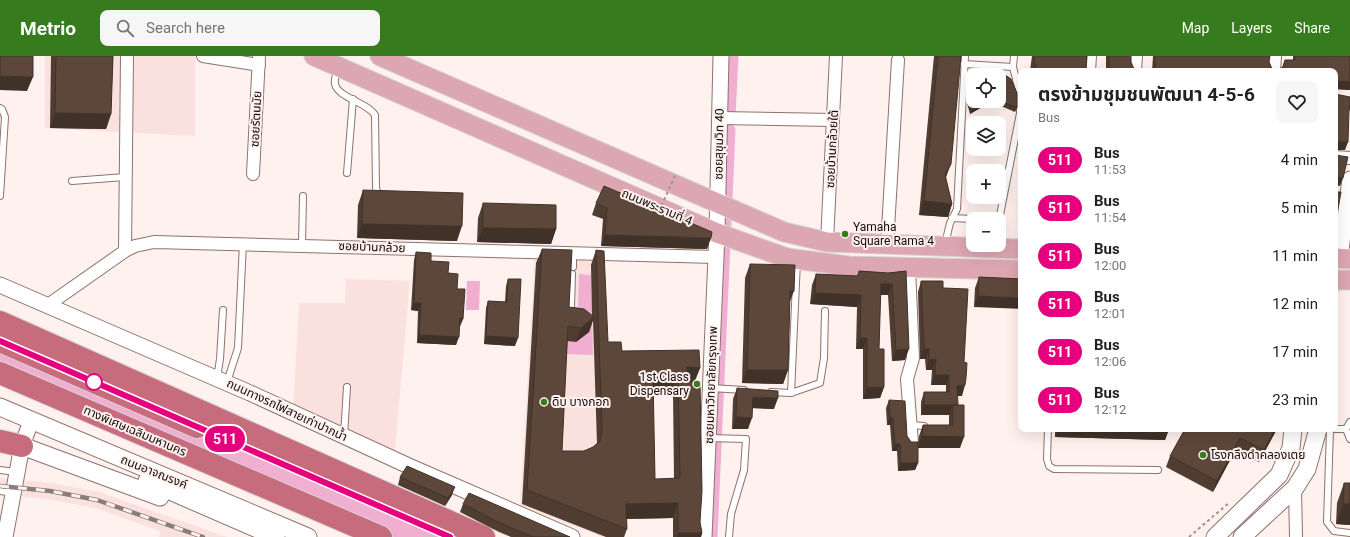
<!DOCTYPE html>
<meta charset="utf-8">
<style>
:root{--surface:#fff;--page:#f6f6f6;--text:#222;--muted:#767676;--accent:#367b1d}
body{margin:0;font-family:Roboto,"Noto Sans Thai",sans-serif;background:var(--page);color:var(--text);height:100vh;display:flex;flex-direction:column;font-size:15px;white-space:nowrap}
*{box-sizing:border-box;margin:0}
p{font-size:13px;color:var(--muted)}
.icon{flex:none;width:22px;height:22px;fill:none;stroke:currentColor;stroke-width:2;stroke-linecap:round;stroke-linejoin:round}
.map{position:relative;flex:1;overflow:hidden}
.details{position:absolute;left:1018px;top:12px;width:320px;height:364px;display:flex;flex-direction:column;background:var(--surface);border-radius:8px;box-shadow:0 4px 16px #0002}
.details>*{flex:none}
.badge{padding:0 8px;border-radius:13px;font-size:14px;line-height:26px}
.fabs{position:absolute;left:966px;top:12px;display:grid;gap:8px}
.fabs a{display:grid;place-items:center;width:40px;height:40px;border-radius:8px;background:var(--surface);box-shadow:0 4px 16px #0002;font-size:20px}
.map>.badge{position:absolute;translate:-50% -50%;box-shadow:0 0 0 2px #fff}
.round{display:grid;place-items:center;flex:none;width:42px;height:42px;border-radius:8px;background:var(--page)}
.head{display:flex;align-items:center;justify-content:space-between;height:68px;padding:0 20px}
h1{font-size:19px;font-weight:700;line-height:30px}
ul{padding:0;list-style:none}
li{display:flex;align-items:center;gap:12px;height:48px;padding:0 20px}
li div{flex:1}
li b{display:block;font-size:15px}
li em{font-style:normal}
li .badge{min-width:44px;font-weight:700;text-align:center}
header{display:flex;align-items:center;gap:24px;box-sizing:border-box;height:56px;padding:0 20px;background:var(--accent);color:#fff}
header strong{font-size:19px}
nav{display:flex;gap:22px;margin-inline-start:auto;font-size:14px}
.search{width:280px;height:36px;background:var(--page);display:flex;align-items:center;gap:10px;box-sizing:border-box;padding:0 14px;border-radius:8px;color:var(--muted);font-size:15px}
.map>svg:first-child{display:block}
.built{fill:#fae1dd}
.water{fill:#f0afd0}
.lines{fill:none;stroke-linecap:round;stroke-linejoin:round}
.canal{stroke:#f0afd0;stroke-width:11}
.service-casing{stroke:#8e726c;stroke-width:8}
.minor-casing{stroke:#8e726c;stroke-width:14}
.tertiary-casing{stroke:#8e726c;stroke-width:17}
.secondary-casing{stroke:#8e726c;stroke-width:19}
.primary-casing{stroke:#d5d3d3;stroke-width:21}
.motorway-casing{stroke:#d5d3d3;stroke-width:24}
.path{stroke:#9c918e;stroke-width:2;stroke-dasharray:3 3;stroke-linecap:butt}
.service{stroke:#fff;stroke-width:6}
.minor{stroke:#fff;stroke-width:12}
.tertiary{stroke:#fff;stroke-width:15}
.secondary{stroke:#fff;stroke-width:17}
.primary{stroke:#dda7b1;stroke-width:19}
.motorway{stroke:#c76c7d;stroke-width:22}
.rail-casing{stroke:#897d7b;stroke-width:4.5}
.rail{stroke:#fef1ee;stroke-width:3;stroke-dasharray:9;stroke-linecap:butt}
.path-bridge{stroke:#9c918e;stroke-width:2;stroke-dasharray:3 3;stroke-linecap:butt}
.wall{fill:#503d32;fill-rule:evenodd}
.shaded-wall{fill:#413229}
.building{fill:#5d473a;stroke:#413229;fill-rule:evenodd}
.line-casing{stroke:#fff;stroke-width:9}
.line{stroke:#e6007e;stroke-width:6}
.poi-dot{fill:#367b1d;stroke:#fef1ee;stroke-width:1.5}
.stop-dot{fill:#fff;stroke:#e6007e;stroke-width:2}
.labels{text-anchor:middle;dominant-baseline:central;stroke-width:4;stroke-linejoin:round;paint-order:stroke}
.street-label{font-size:12px;fill:#140a08;stroke:#fef1ee}
.poi-label{font-size:12px;fill:#140a08;stroke:#fef1ee;text-anchor:start}
</style>
<header>
<strong>Metrio</strong>
<div class="search"><svg class="icon" aria-label="search" viewBox="0 0 24 24"><circle cx="10" cy="10" r="6"/><path d="M15 15l6 6"/></svg>Search here</div>
<nav><a>Map</a><a>Layers</a><a>Share</a></nav>
</header>
<div class="map">
<svg width="1350" height="481" viewBox="0 0 1350 481">
<rect width="100%" height="100%" fill="#fef1ee"/>
<g class="built">
<polygon points="45,0 195,0 195,80 45,72"/>
<polygon points="535,200 600,203 605,298 620,300 625,481 602,481 520,449"/>
<polygon points="346,223 410,225 395,394 293,351 299,247 345,247"/>
<polygon points="0,422 51,427 99,436 227,481 159,481 160,475 95,452 48,443 0,438"/>
</g>
<g class="water">
<polygon points="579,218 591,219 593,299 562,298 566,284 576,286 584,279 565,251 578,251"/>
<polygon points="467,225 480,225 479,254 466,254"/>
<polygon points="0,271 478,481 353,481 0,324"/>
</g>
<g class="lines">
<g class="canal">
<polyline points="730,60 733,0"/>
<polyline points="727,143 730,74"/>
<polyline points="726,165 726,168"/>
<polyline points="712,481 725,186"/>
</g>
<defs>
<g id="service">
<polyline points="964,8 1013,11"/>
<path d="M337,12c0,5 -3,11 -2,16 3,14 32,18 40,31l1,73 2,6 3,2"/>
<polyline points="0,52 2,53 5,61 0,140"/>
<polyline points="347,117 353,43"/>
<polyline points="72,125 125,121"/>
<polyline points="952,162 973,163"/>
<polyline points="945,188 950,167 957,153 965,0"/>
<polyline points="302,189 303,140"/>
<polyline points="1002,189 1000,159 1020,57 1020,39 1013,11 1014,0"/>
<polyline points="573,211 573,197"/>
<polyline points="571,251 572,218"/>
<polyline points="217,322 220,303 223,254"/>
<polyline points="227,326 238,292 243,187"/>
<polyline points="711,332 744,334"/>
<polyline points="771,336 791,337 797,205"/>
<polyline points="791,337 820,327 824,302 825,255"/>
<polyline points="1350,366 1346,373 1350,383"/>
<polyline points="911,369 924,370"/>
<polyline points="1048,373 1047,403 1049,410 1054,413 1158,414"/>
<polyline points="1330,373 1327,466 1334,475 1350,477"/>
<polyline points="1335,373 1346,373"/>
<polyline points="344,380 347,331"/>
<polyline points="709,382 746,383 744,414 731,458 729,481"/>
<polyline points="0,414 16,416"/>
<polyline points="0,435 14,437"/>
</g>
<g id="minor">
<polyline points="203,0 259,9"/>
<polyline points="1089,15 1090,0"/>
<polyline points="1135,15 1136,0"/>
<polyline points="1274,15 1275,0"/>
<polyline points="720,62 833,64"/>
<polyline points="1335,101 1350,102"/>
<polyline points="253,118 259,0"/>
<polyline points="827,186 836,0"/>
<polyline points="887,190 898,4"/>
<polyline points="125,195 127,0"/>
<polyline points="909,212 913,302 907,323 912,387"/>
<polyline points="48,249 125,195 135,190 154,186 716,201"/>
<polyline points="1295,432 1296,481"/>
</g>
<g id="tertiary">
<polyline points="1340,202 1350,123"/>
<polyline points="0,229 250,337 411,411 572,481"/>
<polyline points="5,481 22,390 31,365"/>
<polyline points="704,481 717,177 721,0"/>
</g>
<g id="secondary">
<polyline points="0,351 308,481"/>
<polyline points="22,390 160,441"/>
<polyline points="147,425 276,481"/>
<polyline points="1215,481 1279,419 1291,392 1293,373"/>
<polyline points="1242,481 1295,432 1307,413 1318,373"/>
</g>
<g id="primary">
<polyline points="314,0 717,177 787,202 849,210 1021,214"/>
<polyline points="380,0 784,176 827,186 1021,193"/>
<polyline points="1335,202 1350,203"/>
<polyline points="1335,224 1350,224"/>
</g>
<g id="motorway">
<polyline points="0,266 484,481"/>
<polyline points="0,285 197,371"/>
<polyline points="0,317 381,481"/>
<polyline points="0,385 22,390"/>
</g>
</defs>
<use href="#service" class="service-casing"/>
<use href="#minor" class="minor-casing"/>
<use href="#tertiary" class="tertiary-casing"/>
<use href="#secondary" class="secondary-casing"/>
<use href="#primary" class="primary-casing"/>
<use href="#motorway" class="motorway-casing"/>
<polyline class="path" points="1189,481 1230,446"/>
<use href="#service" class="service"/>
<use href="#minor" class="minor"/>
<use href="#tertiary" class="tertiary"/>
<use href="#secondary" class="secondary"/>
<use href="#primary" class="primary"/>
<use href="#motorway" class="motorway"/>
<defs>
<polyline id="rail" points="0,430 50,435 97,444 203,481"/>
</defs>
<use href="#rail" class="rail-casing"/>
<use href="#rail" class="rail"/>
<polyline class="path-bridge" points="659,155 675,120"/>
</g>
<g class="wall">
<polygon points="51,0 113,0 111,58 106,73 50,72"/>
<polygon points="934,0 961,0 946,122 952,148 948,161 919,159"/>
<polygon points="1032,0 1087,0 1086,15 1030,15"/>
<polygon points="1106,0 1131,0 1131,6 1133,15 1106,15"/>
<polygon points="1153,0 1270,0 1269,6 1272,13 1277,14 1282,12 1285,4 1293,4 1293,0 1350,0 1350,34 1335,33 1335,15 1152,15"/>
<polygon points="999,19 1017,52 1015,56 1001,50 1001,41 999,38"/>
<polygon points="971,28 983,48 982,51 970,58 967,47 970,32"/>
<polygon points="363,134 457,185 357,182 358,149"/>
<polygon points="483,147 556,173 551,188 477,186 478,162"/>
<polygon points="596,147 707,193 601,190 603,163 592,159"/>
<polygon points="1021,148 1021,159 1020,152"/>
<path d="M542,193l27,58 23,9 -1,-51 5,-15 12,92 14,9 78,17 -5,13 5,141 2,11 -1,4h-28v-19l-47,1 1,10 -3,8h-18l-84,-33 14,-241zM593,264l4,124 -4,3 -9,4h-22l5,-110 9,1 13,-10zM653,336h20l1,87h-19z"/>
<polygon points="416,196 431,205 448,217 457,233 463,263 460,270 459,270 456,289 417,287 418,255 411,254 414,204"/>
<polygon points="750,208 790,247 788,314 783,328 742,327 745,222"/>
<polygon points="859,215 888,217 906,215 905,304 892,305 888,239 880,239 879,293 884,331 880,342 863,343 863,293 856,293 857,251 810,248 812,229 816,218 857,220"/>
<polygon points="979,221 1021,223 974,251 975,232"/>
<polygon points="508,223 515,290 484,288 486,252 488,245 505,246 506,230"/>
<polygon points="921,225 943,232 962,340 957,340 960,392 918,392 918,407 915,414 898,415 897,395 892,395 890,369 887,369 886,352 889,344 907,380 911,386 918,386 919,380 923,369 949,369 949,359 921,359 921,346 924,336 946,336 946,329 931,329 932,314 926,314 925,303 920,303 918,236"/>
<polygon points="737,332 774,353 752,352 748,373 732,373 733,343"/>
<polygon points="1055,373 1169,373 1165,384 1055,381"/>
<polygon points="1185,373 1277,373 1259,406 1236,393 1213,436 1166,411 1170,400"/>
<polygon points="400,421 452,439 445,450 398,429"/>
<polygon points="1344,427 1350,469 1336,468 1337,447"/>
<polygon points="463,448 570,481 511,481 499,476 460,456"/>
</g>
<g class="shaded-wall">
<polygon points="0,20 33,21 27,35 0,34"/>
<polygon points="1335,25 1350,26 1350,34 1335,33"/>
<polygon points="983,48 982,51 970,58 971,54"/>
<polygon points="55,57 111,58 106,73 50,72"/>
<polygon points="1335,86 1348,86 1345,94 1335,94"/>
<polygon points="951,108 946,121 945,119"/>
<polygon points="1335,120 1343,122 1340,130 1335,129"/>
<polygon points="924,145 952,148 948,161 919,159"/>
<polygon points="362,168 462,170 457,185 357,182"/>
<polygon points="483,172 556,173 551,188 477,186"/>
<polygon points="605,179 711,182 707,193 601,190"/>
<polygon points="881,228 892,228 888,239 877,239"/>
<polygon points="790,235 794,235 789,248"/>
<polygon points="815,237 861,239 857,251 810,248"/>
<polygon points="978,240 1021,242 1021,253 974,251"/>
<polygon points="414,247 421,247 418,255 411,254"/>
<polygon points="594,261 589,276 576,286 581,272"/>
<polygon points="460,262 463,263 460,270 457,270"/>
<polygon points="419,279 459,281 456,289 417,287"/>
<polygon points="486,280 518,282 515,290 484,288"/>
<polygon points="860,282 867,282 863,293 856,293"/>
<polygon points="909,293 905,304 892,305 896,294"/>
<polygon points="924,293 929,293 925,303 920,303"/>
<polygon points="936,303 932,314 926,314 929,304"/>
<polygon points="687,311 700,312 694,326 682,326"/>
<polygon points="747,314 788,314 783,328 742,327"/>
<polygon points="935,319 949,319 946,329 931,329"/>
<polygon points="678,321 673,336 647,336 653,322"/>
<polygon points="965,329 962,340 954,340 957,330"/>
<polygon points="884,331 880,342 863,343 867,332"/>
<polygon points="753,341 778,342 774,353 749,352"/>
<polygon points="924,349 953,349 949,359 921,359"/>
<polygon points="736,361 752,362 748,373 732,373"/>
<polygon points="890,362 893,362 890,369 887,369"/>
<polygon points="1058,373 1169,373 1165,384 1055,381"/>
<polygon points="1275,373 1277,373 1259,406 1264,394"/>
<polygon points="922,380 964,381 960,392 918,392"/>
<polygon points="1240,382 1236,393 1213,436 1217,425"/>
<polygon points="895,388 900,388 897,395 892,395"/>
<polygon points="901,407 918,407 915,414 898,415"/>
<polygon points="455,431 452,439 445,450 448,442"/>
<polygon points="678,447 673,462 621,463 626,448"/>
<polygon points="1343,448 1350,448 1350,469 1336,468"/>
<polygon points="678,477 702,477 701,481 677,481"/>
</g>
<g class="building">
<polygon points="0,0 33,0 33,21 0,20"/>
<polygon points="56,0 113,0 111,58 55,57"/>
<polygon points="938,0 961,0 951,108 945,119 952,148 924,145"/>
<polygon points="1035,0 1087,0 1086,15 1037,15 1034,4"/>
<polygon points="1109,0 1131,0 1131,6 1134,13 1133,15 1109,15"/>
<polygon points="1155,0 1270,0 1269,6 1272,13 1277,14 1283,11 1285,4 1295,4 1295,0 1350,0 1350,26 1335,25 1335,15 1155,15"/>
<polygon points="992,16 1002,17 1011,23 1017,37 1017,52 1003,46 1002,37 999,32 999,19 979,19"/>
<polygon points="973,26 973,45 983,45 983,48 971,54 968,43 971,28"/>
<polygon points="1335,38 1350,41 1350,54 1349,54 1348,86 1335,86"/>
<polygon points="1335,99 1348,101 1343,122 1335,120"/>
<polygon points="604,130 712,176 711,182 605,179 607,152 596,147"/>
<polygon points="363,134 463,137 462,170 362,168"/>
<polygon points="1335,136 1341,136 1335,168"/>
<polygon points="483,147 556,149 556,173 483,172"/>
<polygon points="1335,169 1337,169 1335,184"/>
<path d="M542,193l30,1 -3,57 15,2 10,8 -13,11 -13,-2 -6,125h22l9,-4 7,-6 2,-9 -6,-182 8,1 4,91h13l1,9 77,-1 1,18 -13,-1v14l13,1 2,109 -2,31 2,11h-24v-30l-52,1 1,25 -100,-39zM678,321l2,101 -25,1 -2,-101z"/>
<polygon points="416,196 431,197 431,205 449,206 448,217 458,218 457,233 465,233 463,263 460,262 459,281 419,279 421,247 414,247"/>
<polygon points="750,208 795,209 794,235 790,235 788,314 747,314"/>
<polygon points="859,215 888,217 906,215 909,293 896,294 892,228 881,228 879,293 884,293 884,331 867,332 867,282 860,282 861,239 815,237 816,218 858,220"/>
<polygon points="979,221 1021,223 1021,242 978,240"/>
<polygon points="508,223 521,223 518,282 486,280 488,245 507,246"/>
<polygon points="921,225 943,225 943,232 968,233 964,306 967,307 966,322 965,329 957,330 958,349 924,349 924,336 949,336 949,319 935,319 936,303 929,304 929,293 924,293"/>
<polygon points="737,332 778,335 778,342 753,341 752,362 736,361"/>
<polygon points="889,344 905,345 907,380 911,386 918,386 918,407 901,407 900,388 895,388 893,362 890,362"/>
<polygon points="953,349 964,349 964,381 922,380 923,369 953,369"/>
<polygon points="1185,373 1275,373 1264,394 1240,382 1217,425 1170,400"/>
<polygon points="407,410 455,431 448,442 400,421"/>
<polygon points="1344,427 1350,427 1350,448 1343,448"/>
<polygon points="469,437 570,481 533,481 502,468 463,448"/>
</g>
<g class="lines">
<defs>
<polyline id="line" points="0,285 450,481"/>
</defs>
<use href="#line" class="line-casing"/>
<use href="#line" class="line"/>
</g>
<g class="poi-dot">
<circle cx="845" cy="178" r="4"/>
<circle cx="697" cy="328" r="4"/>
<circle cx="544" cy="346" r="4"/>
<circle cx="1203" cy="399" r="4"/>
</g>
<circle class="stop-dot" cx="94" cy="326" r="8"/>
<g class="labels">
<g class="street-label">
<text transform="translate(256 63) rotate(-87)">ซอยรัตนมัย</text>
<text transform="translate(719 88) rotate(-89)">ซอยสุขุมวิท 40</text>
<text transform="translate(832 93) rotate(-87)">ซอยบ้านกล้วยใต้</text>
<text transform="translate(657 151) rotate(23)">ถนนพระรามที่ 4</text>
<text transform="translate(372 191) rotate(2)">ซอยบ้านกล้วย</text>
<text transform="translate(711 329) rotate(-88)">ซอยมหาวิทยาลัยกรุงเทพ</text>
<text transform="translate(287 354) rotate(25)">ถนนทางรถไฟสายเก่าปากน้ำ</text>
<text transform="translate(135 375) rotate(23)">ทางพิเศษเฉลิมมหานคร</text>
<text transform="translate(154 416) rotate(22)">ถนนอาจณรงค์</text>
</g>
<g class="poi-label">
<text x="853" y="171">Yamaha<tspan x="853" dy="14">Square Rama 4</tspan></text>
<text x="689" y="321" text-anchor="end">1st Class<tspan x="689" dy="14">Dispensary</tspan></text>
<text x="552" y="346">ดิบ บางกอก</text>
<text x="1211" y="399">โรงกลึงดำคลองเตย</text>
</g>
</g>
</svg>
<div class="fabs">
<a><svg class="icon" aria-label="locate" viewBox="0 0 24 24"><circle cx="12" cy="12" r="6"/><path d="M12 2v4M12 18v4M2 12h4M18 12h4"/></svg></a>
<a><svg class="icon" aria-label="layers" viewBox="0 0 24 24"><path d="M12 4l9 5-9 5-9-5zM3 14l9 5 9-5"/></svg></a>
<a>+</a>
<a>−</a>
</div>
<b class="badge" style="left:225px;top:383px;background:#e6007e;color:#fff">511</b>
<section class="details">
<div class="head"><div><h1>ตรงข้ามชุมชนพัฒนา 4-5-6</h1><p>Bus</p></div><a class="round"><svg class="icon" aria-label="heart" viewBox="0 0 24 24"><path d="M12 20l-8-8c-3-5 5-10 8-4 3-6 11-1 8 4z"/></svg></a></div>
<ul>
<li><span class="badge" style="background:#e6007e;color:#fff">511</span><div><b>Bus</b><p>11:53</p></div><em>4 min</em></li>
<li><span class="badge" style="background:#e6007e;color:#fff">511</span><div><b>Bus</b><p>11:54</p></div><em>5 min</em></li>
<li><span class="badge" style="background:#e6007e;color:#fff">511</span><div><b>Bus</b><p>12:00</p></div><em>11 min</em></li>
<li><span class="badge" style="background:#e6007e;color:#fff">511</span><div><b>Bus</b><p>12:01</p></div><em>12 min</em></li>
<li><span class="badge" style="background:#e6007e;color:#fff">511</span><div><b>Bus</b><p>12:06</p></div><em>17 min</em></li>
<li><span class="badge" style="background:#e6007e;color:#fff">511</span><div><b>Bus</b><p>12:12</p></div><em>23 min</em></li>
</ul>
</section>
</div>
